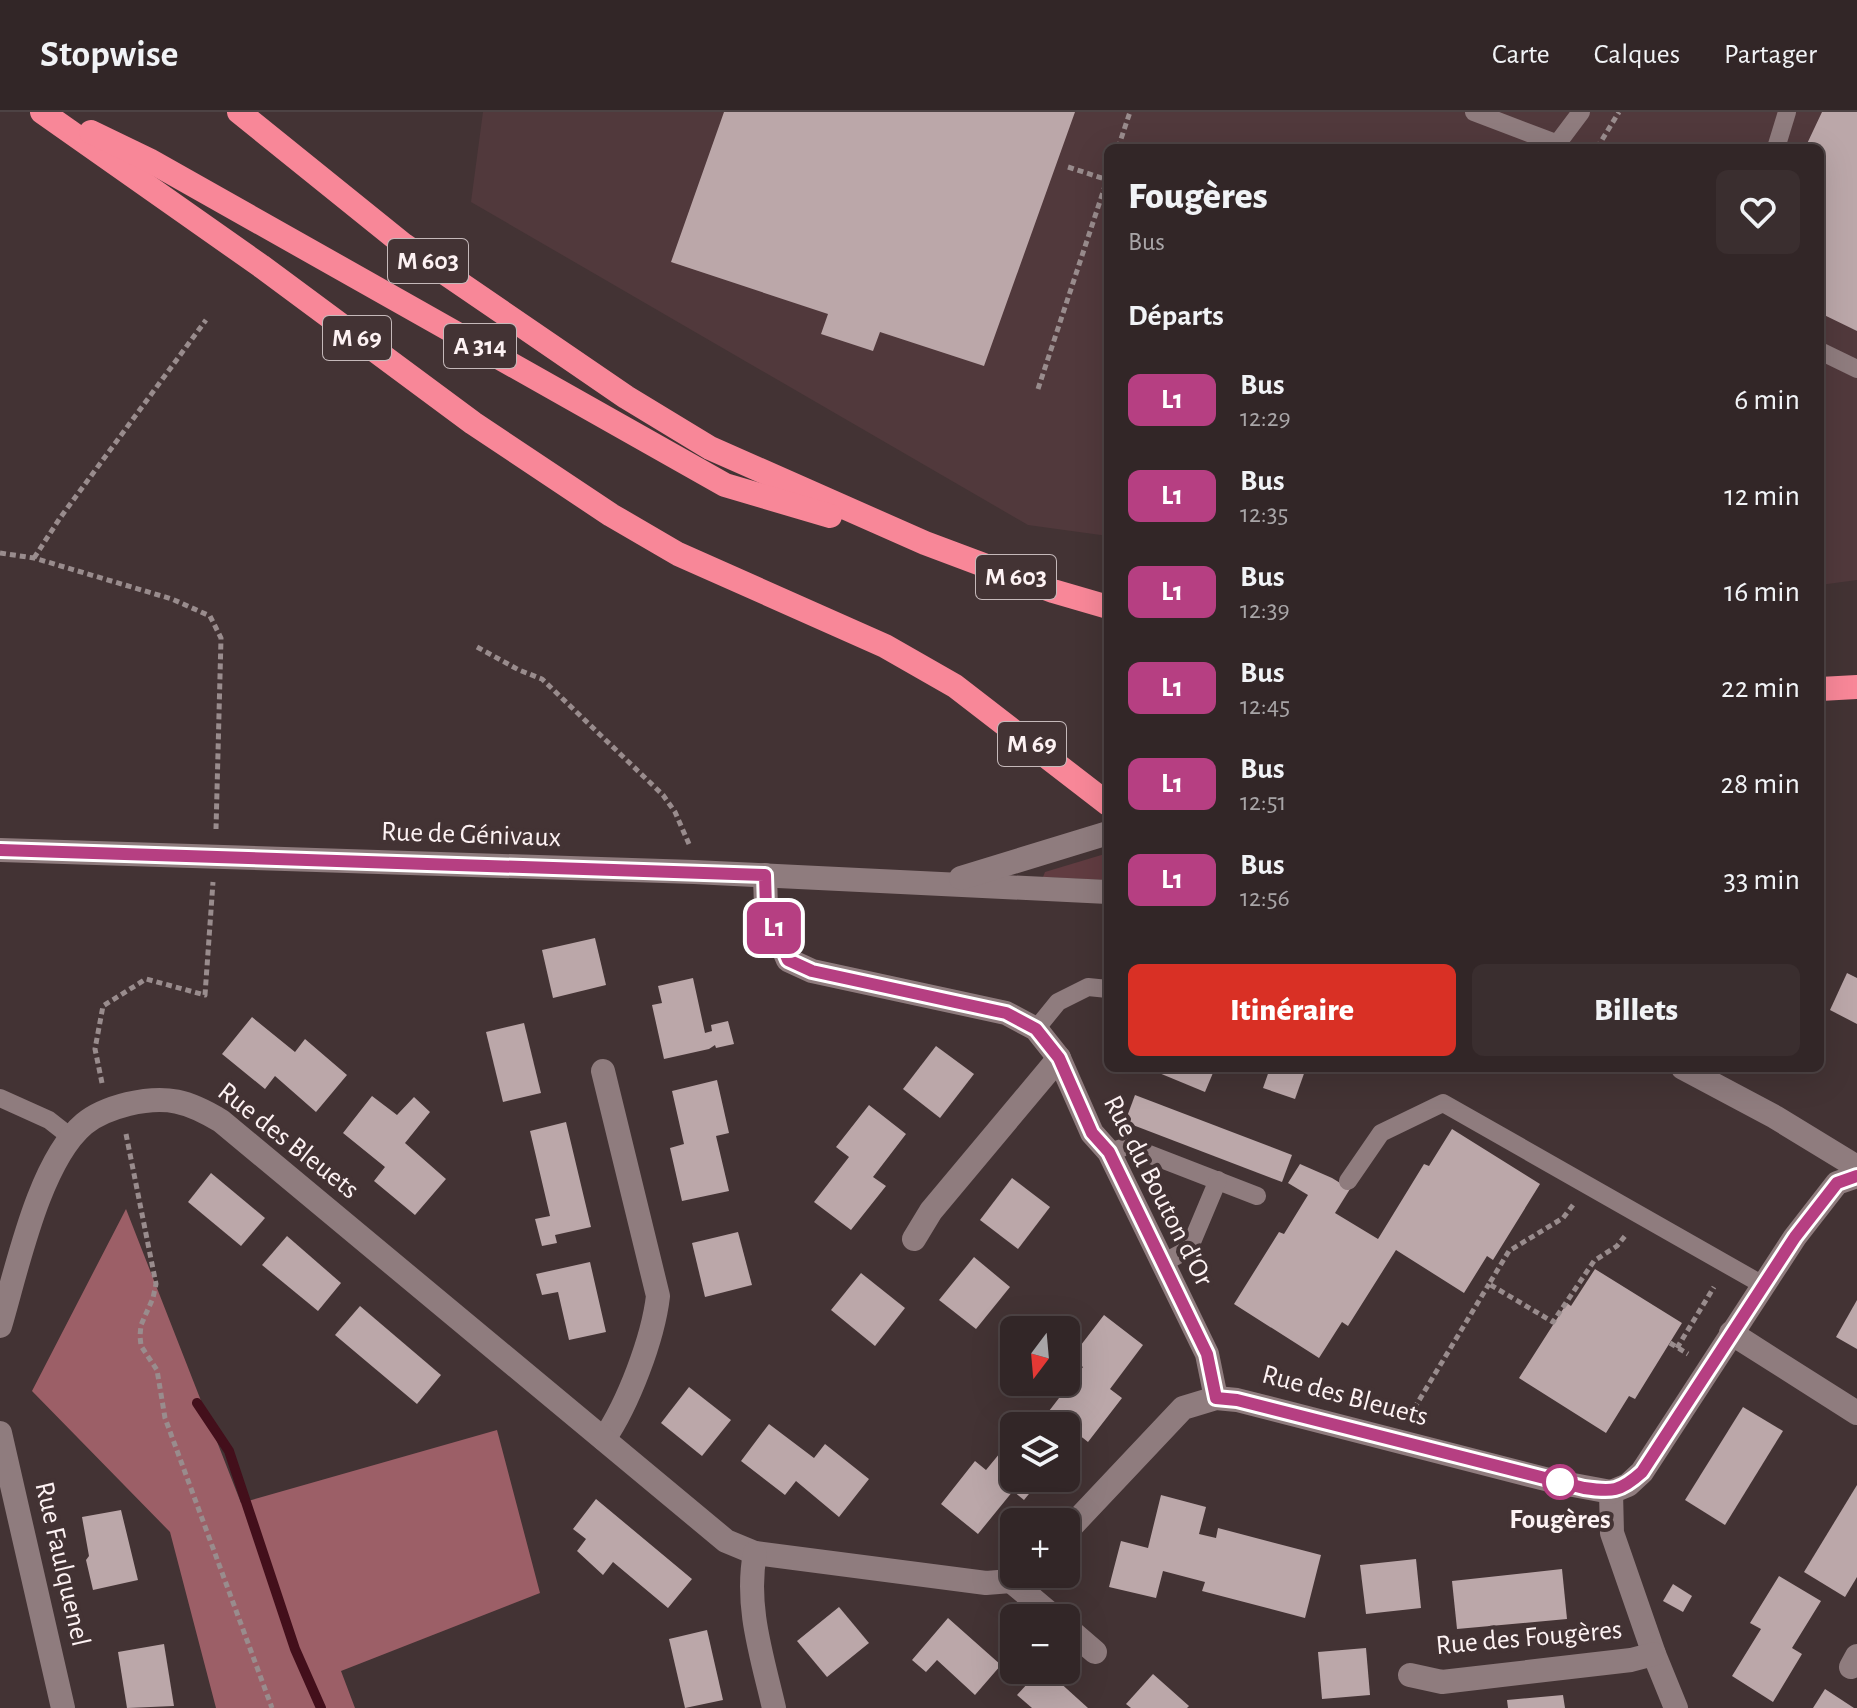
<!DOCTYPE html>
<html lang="fr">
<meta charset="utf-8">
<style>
:root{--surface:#322627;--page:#3a2e2f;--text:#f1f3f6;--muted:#a8a5a7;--line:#4d4344;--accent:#d93025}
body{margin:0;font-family:"Alegreya Sans",sans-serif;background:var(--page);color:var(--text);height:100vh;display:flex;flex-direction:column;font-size:30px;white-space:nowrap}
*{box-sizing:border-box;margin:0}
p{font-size:26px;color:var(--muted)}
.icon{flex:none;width:44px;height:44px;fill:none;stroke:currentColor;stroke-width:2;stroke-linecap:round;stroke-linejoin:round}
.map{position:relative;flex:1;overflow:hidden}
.sheet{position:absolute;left:1104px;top:32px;width:720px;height:928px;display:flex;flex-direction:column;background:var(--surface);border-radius:12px;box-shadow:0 8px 32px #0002,0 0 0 2px var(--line)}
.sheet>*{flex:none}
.badge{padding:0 16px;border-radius:12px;font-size:28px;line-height:52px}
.needle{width:52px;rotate:196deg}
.tools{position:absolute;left:1000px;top:1204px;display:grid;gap:16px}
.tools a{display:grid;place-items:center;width:80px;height:80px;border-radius:12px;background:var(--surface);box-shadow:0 8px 32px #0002,0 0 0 2px var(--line);font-size:40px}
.map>.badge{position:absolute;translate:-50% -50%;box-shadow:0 0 0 4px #fff}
h2{padding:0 24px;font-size:30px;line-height:72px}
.round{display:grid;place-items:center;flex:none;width:84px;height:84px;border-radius:12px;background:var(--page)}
.headline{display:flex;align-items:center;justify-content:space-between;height:136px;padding:0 24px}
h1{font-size:38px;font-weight:800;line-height:60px}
.action{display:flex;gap:16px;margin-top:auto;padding:16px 24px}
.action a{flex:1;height:92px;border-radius:12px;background:var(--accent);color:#fff;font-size:32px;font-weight:800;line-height:92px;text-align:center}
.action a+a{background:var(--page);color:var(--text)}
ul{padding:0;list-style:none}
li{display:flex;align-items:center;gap:24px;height:96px;padding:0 24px}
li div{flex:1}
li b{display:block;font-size:30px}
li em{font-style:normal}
li .badge{min-width:88px;font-weight:700;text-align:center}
header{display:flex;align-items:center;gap:48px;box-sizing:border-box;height:112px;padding:0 40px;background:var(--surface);border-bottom:2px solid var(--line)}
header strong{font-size:38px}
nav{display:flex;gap:44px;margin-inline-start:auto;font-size:28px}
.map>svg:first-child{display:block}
.built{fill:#51393c}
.green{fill:#613c41}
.forest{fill:#9c5f67}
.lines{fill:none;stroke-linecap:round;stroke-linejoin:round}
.stream{stroke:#430f1b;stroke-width:10}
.building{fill:#bba7a9}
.path{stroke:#998c8d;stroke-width:5;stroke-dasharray:6 4;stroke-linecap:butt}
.lane{stroke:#8f7c7e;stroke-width:18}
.street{stroke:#8f7c7e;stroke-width:24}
.secondary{stroke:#8f7c7e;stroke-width:24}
.highway{stroke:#f88798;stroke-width:24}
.line-casing{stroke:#fff;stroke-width:18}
.line{stroke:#b63f82;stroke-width:12}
.stop-dot{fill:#fff;stroke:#b63f82;stroke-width:4}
.labels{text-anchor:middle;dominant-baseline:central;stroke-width:8;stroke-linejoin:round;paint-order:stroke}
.shield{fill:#433334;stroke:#c5b9ba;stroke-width:2}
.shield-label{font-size:26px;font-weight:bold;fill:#fdf2f3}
.street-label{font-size:28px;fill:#fdf2f3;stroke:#433334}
.stop-label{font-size:28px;font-weight:bold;fill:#fdf2f3;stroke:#433334}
</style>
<header>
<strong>Stopwise</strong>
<nav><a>Carte</a><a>Calques</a><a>Partager</a></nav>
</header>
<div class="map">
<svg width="1857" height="1596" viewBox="0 0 1857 1596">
<rect width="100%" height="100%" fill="#433334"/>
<polygon class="built" points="483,0 1857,0 1857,468 1820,473 1820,36 1108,36 1108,424 1028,413 471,90"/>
<polygon class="green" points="1108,741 1108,768 1043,765 1045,760"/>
<polygon class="forest" points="126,1097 241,1391 497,1318 540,1481 341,1559 355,1596 216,1596 170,1420 32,1279"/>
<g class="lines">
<polyline class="stream" points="197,1291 229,1339 295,1537 321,1596"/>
</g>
<g class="building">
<polygon points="724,0 1075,0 984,254 880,220 873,239 821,222 828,202 671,150"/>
<polygon points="1822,0 1857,0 1857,219 1820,201 1820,36 1805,36"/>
<polygon points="595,826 606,873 553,886 542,838"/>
<polygon points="1847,861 1857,866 1857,912 1830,898"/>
<polygon points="693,866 705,921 712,919 711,913 728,909 734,932 716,936 715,933 709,937 664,947 652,893 662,891 658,874"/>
<polygon points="252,905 295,940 305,927 347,963 316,1000 275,964 265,977 222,942"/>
<polygon points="524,911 541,981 503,990 486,920"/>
<polygon points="936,934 974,962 940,1006 903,977"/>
<polygon points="1147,956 1215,956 1205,980"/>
<polygon points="1270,956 1306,956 1295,987 1263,976"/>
<polygon points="717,968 729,1021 716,1024 729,1079 682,1089 670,1036 684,1032 672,979"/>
<polygon points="1135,983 1292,1043 1282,1070 1125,1010"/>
<polygon points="372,984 397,1003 414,985 430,1000 405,1031 446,1067 415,1103 374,1069 385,1055 343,1021"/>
<polygon points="869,993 906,1022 873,1065 886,1074 851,1118 814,1090 849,1045 836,1035"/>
<polygon points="566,1010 591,1115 555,1123 557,1131 542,1134 535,1107 550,1104 530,1019"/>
<polygon points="1452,1017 1540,1072 1493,1148 1487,1144 1464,1181 1396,1138 1348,1214 1342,1210 1319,1246 1234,1192 1279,1120 1284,1122 1308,1083 1288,1071 1300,1052 1332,1066 1350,1077 1335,1101 1378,1127 1424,1052 1429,1054"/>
<polygon points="211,1061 265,1106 241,1134 188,1090"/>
<polygon points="1012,1066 1050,1095 1018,1137 980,1108"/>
<polygon points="738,1120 752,1173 705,1185 692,1131"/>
<polygon points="287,1124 341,1171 318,1199 262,1153"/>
<polygon points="974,1145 1010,1175 976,1217 939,1188"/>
<polygon points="590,1150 606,1220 569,1228 558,1180 542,1183 536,1162"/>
<polygon points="1595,1157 1682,1211 1635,1287 1629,1284 1606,1321 1519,1266 1567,1191 1571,1194"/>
<polygon points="861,1161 905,1196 875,1234 831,1198"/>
<polygon points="1857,1188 1857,1237 1836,1225"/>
<polygon points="360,1194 441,1263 417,1292 335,1223"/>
<polygon points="1104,1203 1143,1233 1110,1277 1122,1286 1088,1330 1049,1299 1083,1255 1071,1246"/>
<polygon points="689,1275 731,1308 702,1344 661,1311"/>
<polygon points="1743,1295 1783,1319 1725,1413 1685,1388"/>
<polygon points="769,1312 814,1346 825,1332 869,1367 839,1405 796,1369 785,1383 741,1349"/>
<polygon points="1014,1324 1014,1366 1042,1366 1024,1388 1013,1379 978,1422 941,1392 975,1349 986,1358"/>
<polygon points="1857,1373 1857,1465 1845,1485 1804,1460"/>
<polygon points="1161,1383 1206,1395 1199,1422 1216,1426 1218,1416 1321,1443 1305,1506 1202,1479 1205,1470 1163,1459 1156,1486 1109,1475 1121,1429 1148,1436"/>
<polygon points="596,1387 692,1467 668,1496 613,1450 603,1463 577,1439 586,1427 573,1417"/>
<polygon points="121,1398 138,1468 93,1478 86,1448 89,1444 82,1405"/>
<polygon points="1416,1447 1421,1496 1366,1502 1360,1453"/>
<polygon points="1562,1457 1567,1507 1457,1517 1452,1469"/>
<polygon points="1779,1464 1821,1489 1792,1536 1802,1542 1773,1590 1732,1564 1761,1517 1750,1511"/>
<polygon points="1673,1472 1692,1484 1683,1500 1663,1489"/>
<polygon points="839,1495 869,1531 827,1565 797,1529"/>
<polygon points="948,1506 1001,1553 975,1583 937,1548 926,1560 912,1548"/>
<polygon points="707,1518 723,1588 685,1596 669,1527"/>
<polygon points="164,1532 174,1594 127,1596 118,1540"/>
<polygon points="1366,1536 1370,1583 1322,1587 1318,1540"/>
<polygon points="1040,1558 1046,1558 1088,1596 1032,1596 1017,1583"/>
<polygon points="1153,1562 1189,1594 1187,1596 1131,1596 1126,1592"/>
<polygon points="1825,1577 1854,1596 1813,1596"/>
<polygon points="1563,1583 1565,1596 1508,1596 1507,1588"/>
</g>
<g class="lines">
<g class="path">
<polyline points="1118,36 1130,0"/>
<polyline points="1597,36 1619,0"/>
<polyline points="1068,55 1108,68"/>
<polyline points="1038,277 1108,65"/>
<polyline points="0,441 34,446 172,487 210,504 221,526 216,717"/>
<polyline points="34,446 60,406 206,208"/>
<polyline points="477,535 519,558 542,567 663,683 675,700 689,732"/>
<polyline points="102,971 95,937 103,894 146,867 205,883 213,770"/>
<polyline points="126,1022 156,1172 153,1186 141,1213 140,1224 141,1234 157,1258 165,1306 272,1596"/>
<polyline points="1573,1093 1563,1106 1509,1139 1489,1172 1553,1210 1594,1149 1617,1134 1625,1124"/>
<polyline points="1670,1231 1688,1242"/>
<polyline points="1677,1236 1714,1175"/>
<polyline points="1409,1305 1489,1172"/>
</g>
<g class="lane">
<polyline points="1474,0 1558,32"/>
<polyline points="1554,36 1581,0"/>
<polyline points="1776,36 1787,0"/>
<polyline points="1820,239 1857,257"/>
<polyline points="1036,917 1058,890 1088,875 1108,877"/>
<polyline points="0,986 49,1008 72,1026"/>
<polyline points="1109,1040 1128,1034 1257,1084"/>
<polyline points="1348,1069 1381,1021 1443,991 1763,1173"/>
<polyline points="1163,1151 1189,1137 1218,1068"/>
</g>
<g class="street">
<polyline points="765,763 766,796 788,848 812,859 1006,901 1036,917 1059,946 1092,1021 1109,1040 1207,1242 1216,1286"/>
<path d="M603,959l55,225c-5,43 -30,108 -54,143"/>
<polyline points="914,1127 931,1099 1059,946"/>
<path d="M0,1214c17,-57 39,-164 84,-202 13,-11 28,-16 44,-20 39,-9 60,-3 93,17l505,420 29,12 231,30 25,-2 11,-7"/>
<polyline points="1731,1221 1857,1301"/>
<polyline points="0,1321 63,1596"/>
<polyline points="1611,1380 1628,1373 1642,1360 1795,1125 1837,1071 1857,1064"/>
<polyline points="1611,1380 1612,1421 1654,1542 1676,1596"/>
<polyline points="1066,1420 1183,1296 1216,1286 1237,1288 1557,1370 1611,1380"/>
<path d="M755,1441c-10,53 7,103 19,155"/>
<polyline points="1011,1469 1055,1506"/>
<polyline points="1066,1515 1095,1540"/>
<polyline points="1851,1555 1857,1544"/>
<polyline points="1410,1563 1442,1570 1631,1548 1654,1542"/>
</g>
<g class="secondary">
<polyline points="0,738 694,760 1108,780"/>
<polyline points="961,766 1108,721"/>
<polyline points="1683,956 1775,1005 1857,1055"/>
</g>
<g class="highway">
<polyline points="42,0 261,154 473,311 611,403 678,442 885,534 955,574 1108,692"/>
<polyline points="239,0 404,133 626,285 710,336 925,431 1053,479 1108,495"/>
<polyline points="91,20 149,48 725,373 830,404"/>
<polyline points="1820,577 1857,575"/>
</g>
</g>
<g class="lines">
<defs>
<path id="line" d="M0,738l765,25 1,33 22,52 24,11 194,42 30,16 23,29 33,75 17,19 98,202 9,44 21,2 347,88c28,4 36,4 58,-16l153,-235 42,-54 20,-7"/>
</defs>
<use href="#line" class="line-casing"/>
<use href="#line" class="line"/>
</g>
<circle class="stop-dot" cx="1560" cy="1370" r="16"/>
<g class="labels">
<g class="shield">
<rect x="388" y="127" width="80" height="44" rx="6"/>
<rect x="323" y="204" width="68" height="44" rx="6"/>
<rect x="444" y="212" width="72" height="44" rx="6"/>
<rect x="976" y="443" width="80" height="44" rx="6"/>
<rect x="998" y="610" width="68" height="44" rx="6"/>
</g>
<g class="shield-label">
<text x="428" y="149">M 603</text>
<text x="357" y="226">M 69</text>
<text x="480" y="234">A 314</text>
<text x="1016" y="465">M 603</text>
<text x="1032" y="632">M 69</text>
</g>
<g class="street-label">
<text transform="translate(471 723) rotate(2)">Rue de Génivaux</text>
<text transform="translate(288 1029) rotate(38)">Rue des Bleuets</text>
<text transform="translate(1158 1079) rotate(63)">Rue du Bouton d'Or</text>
<text transform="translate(1345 1284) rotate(15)">Rue des Bleuets</text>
<text transform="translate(62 1452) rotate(77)">Rue Faulquenel</text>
<text transform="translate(1529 1526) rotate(-5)">Rue des Fougères</text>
</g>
<g class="stop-label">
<text x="1560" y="1408">Fougères</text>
</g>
</g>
</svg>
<div class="tools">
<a><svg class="needle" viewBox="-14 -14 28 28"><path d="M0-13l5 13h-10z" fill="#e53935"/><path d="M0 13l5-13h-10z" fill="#a8a5a7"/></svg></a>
<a><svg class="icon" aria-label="layers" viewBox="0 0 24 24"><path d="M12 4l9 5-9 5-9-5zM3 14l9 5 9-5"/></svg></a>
<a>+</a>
<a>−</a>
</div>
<b class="badge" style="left:774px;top:816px;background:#b63f82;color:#fff">L1</b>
<section class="sheet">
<div class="headline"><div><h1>Fougères</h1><p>Bus</p></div><a class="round"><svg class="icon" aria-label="heart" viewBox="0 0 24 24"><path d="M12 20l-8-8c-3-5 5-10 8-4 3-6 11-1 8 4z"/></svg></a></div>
<h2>Départs</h2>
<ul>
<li><span class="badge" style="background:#b63f82;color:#fff">L1</span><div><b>Bus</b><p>12:29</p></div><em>6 min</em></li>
<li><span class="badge" style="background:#b63f82;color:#fff">L1</span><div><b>Bus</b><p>12:35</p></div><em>12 min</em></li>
<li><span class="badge" style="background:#b63f82;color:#fff">L1</span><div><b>Bus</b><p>12:39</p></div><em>16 min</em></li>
<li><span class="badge" style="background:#b63f82;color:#fff">L1</span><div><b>Bus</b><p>12:45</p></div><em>22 min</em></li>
<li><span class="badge" style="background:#b63f82;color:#fff">L1</span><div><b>Bus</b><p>12:51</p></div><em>28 min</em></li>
<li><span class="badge" style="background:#b63f82;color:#fff">L1</span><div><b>Bus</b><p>12:56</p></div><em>33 min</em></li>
</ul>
<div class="action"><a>Itinéraire</a><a>Billets</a></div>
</section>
</div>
